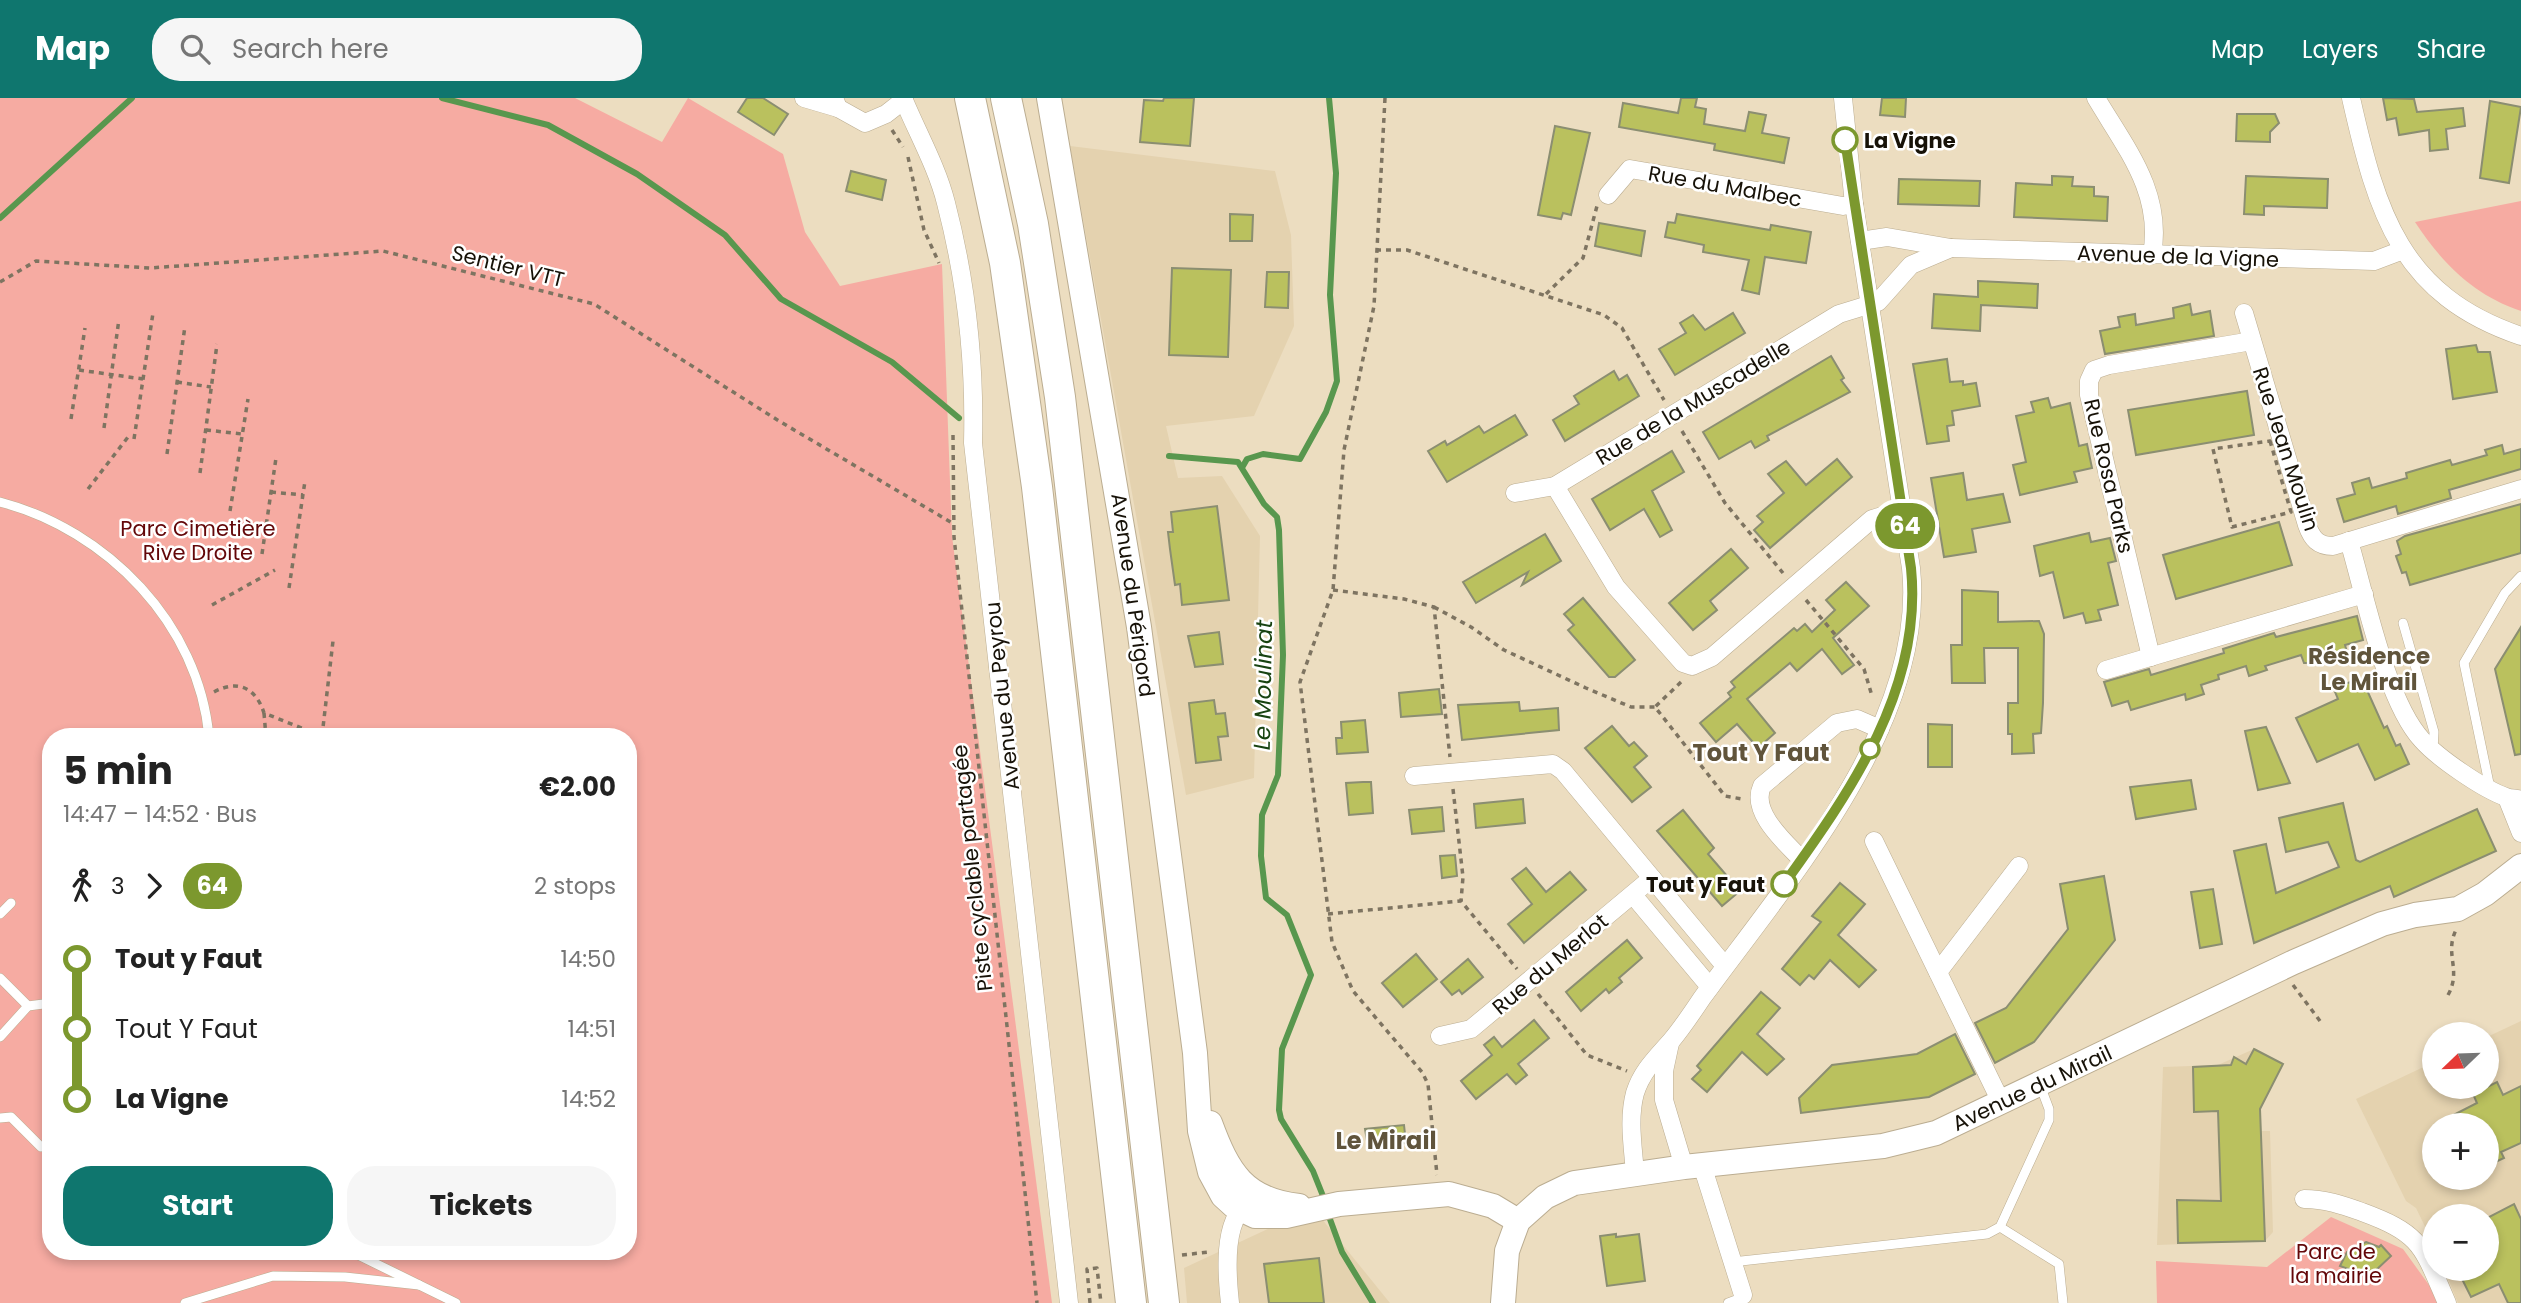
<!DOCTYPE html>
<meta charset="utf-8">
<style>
:root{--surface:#fff;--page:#f6f6f6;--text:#222;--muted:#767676;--accent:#0f766e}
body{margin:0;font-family:Poppins,sans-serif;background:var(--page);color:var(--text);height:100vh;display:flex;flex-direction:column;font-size:26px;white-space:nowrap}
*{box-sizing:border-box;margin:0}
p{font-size:23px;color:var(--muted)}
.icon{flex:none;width:38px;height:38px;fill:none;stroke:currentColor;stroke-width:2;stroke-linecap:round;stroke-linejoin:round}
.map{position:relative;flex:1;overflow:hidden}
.side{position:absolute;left:42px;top:630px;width:595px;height:532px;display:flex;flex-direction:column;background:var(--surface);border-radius:28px;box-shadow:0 4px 10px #0003}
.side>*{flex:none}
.badge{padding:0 14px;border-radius:23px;font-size:24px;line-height:46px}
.needle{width:46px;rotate:247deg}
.controls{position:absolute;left:2422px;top:924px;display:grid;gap:14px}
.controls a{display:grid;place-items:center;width:77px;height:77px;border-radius:50%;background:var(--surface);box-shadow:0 4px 10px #0003;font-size:35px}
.map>.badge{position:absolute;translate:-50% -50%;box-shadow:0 0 0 4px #fff}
.legs{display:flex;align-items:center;gap:10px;height:77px;padding:0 21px;font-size:23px}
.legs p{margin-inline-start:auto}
.summary{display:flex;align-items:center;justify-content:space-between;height:119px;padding:0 21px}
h1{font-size:38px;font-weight:700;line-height:52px}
.button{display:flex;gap:14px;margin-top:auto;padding:14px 21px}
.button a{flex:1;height:80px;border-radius:28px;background:var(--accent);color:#fff;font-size:28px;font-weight:700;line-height:80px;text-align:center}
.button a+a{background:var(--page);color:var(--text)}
ul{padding:0 21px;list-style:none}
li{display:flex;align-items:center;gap:24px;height:70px;font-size:26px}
li i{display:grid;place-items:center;width:10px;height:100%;margin:0 9px;background:currentColor}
li i::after{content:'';width:18px;height:18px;margin:-9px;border:5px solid;border-radius:50%;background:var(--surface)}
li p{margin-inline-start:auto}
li:first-child i{background:linear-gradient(#0000 50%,currentColor 0)}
li:last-child i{background:linear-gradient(currentColor 50%,#0000 0)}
header{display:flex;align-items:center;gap:42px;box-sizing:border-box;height:98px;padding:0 35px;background:var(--accent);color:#fff}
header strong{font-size:33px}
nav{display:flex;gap:38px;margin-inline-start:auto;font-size:24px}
.search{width:490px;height:63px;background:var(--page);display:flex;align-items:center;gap:18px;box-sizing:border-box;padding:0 24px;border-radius:28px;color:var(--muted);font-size:26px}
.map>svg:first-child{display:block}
.built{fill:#e4d2af;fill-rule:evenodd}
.green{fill:#f6aba2;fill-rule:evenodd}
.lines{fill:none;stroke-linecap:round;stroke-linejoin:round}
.stream{stroke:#58974e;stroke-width:6}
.building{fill:#bac15e;stroke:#8b8e71;stroke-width:2}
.lane-casing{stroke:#bbad91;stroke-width:10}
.street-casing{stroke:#bbad91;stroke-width:19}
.secondary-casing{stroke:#bbad91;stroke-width:26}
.highway-casing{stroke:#bbad91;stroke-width:32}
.path{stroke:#7e7461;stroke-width:3.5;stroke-dasharray:5 5;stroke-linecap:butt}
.lane{stroke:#fff;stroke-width:9}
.street{stroke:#fff;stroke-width:18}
.secondary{stroke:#fff;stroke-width:24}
.highway{stroke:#fff;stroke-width:30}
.line-1-casing{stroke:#fff;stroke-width:16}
.line-1{stroke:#7c982e;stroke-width:10}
.stop-1-dot{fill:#fff;stroke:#7c982e;stroke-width:3.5}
.labels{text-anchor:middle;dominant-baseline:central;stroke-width:5;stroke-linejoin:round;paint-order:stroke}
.stop-label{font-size:21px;font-weight:bold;fill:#171208;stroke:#fff;text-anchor:start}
.street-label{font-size:21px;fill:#171208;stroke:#fff}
.park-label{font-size:21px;fill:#630709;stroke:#fff}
.neighbourhood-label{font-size:23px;font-weight:bold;fill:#60543b;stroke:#fff}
.water-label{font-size:23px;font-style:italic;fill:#184311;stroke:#fff}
.quarter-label{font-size:24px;font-weight:bold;fill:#60543b;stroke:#fff}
</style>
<header>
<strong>Map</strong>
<div class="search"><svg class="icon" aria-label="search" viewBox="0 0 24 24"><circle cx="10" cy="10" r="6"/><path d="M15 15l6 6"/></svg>Search here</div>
<nav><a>Map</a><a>Layers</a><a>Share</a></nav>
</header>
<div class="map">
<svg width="2521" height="1205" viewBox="0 0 2521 1205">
<rect width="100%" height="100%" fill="#ecddc0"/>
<g class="built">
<polygon points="1070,48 1275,73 1291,137 1294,228 1254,318 1166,328 1178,380 1222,378 1260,438 1254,680 1186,697"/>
<path d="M2521,923v282h-63l-14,-34h43v-53h-53v29l-18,-37 -10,-7 -50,-102 78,-37v25h53v-50zM2434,1027h53v53h-53z"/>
<polygon points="2254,951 2283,966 2260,1011 2261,1033 2270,1033 2273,1134 2265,1143 2157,1147 2163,969 2218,967"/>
<polygon points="1313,1110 1390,1205 1187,1205 1184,1170"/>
</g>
<g class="green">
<path d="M0,0h575l87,44 26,-44 95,56 22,78 35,54 102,-22 10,272 100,767h-1052zM51,639h577v514h-577z"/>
<path d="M2521,103v110c-48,-16 -79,-48 -106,-89z"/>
<polygon points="2331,1119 2403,1151 2442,1205 2157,1205 2156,1163 2267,1169"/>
</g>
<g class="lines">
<g class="stream">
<polyline points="442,0 548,27 637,76 725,137 781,201 892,264 959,320"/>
<polyline points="0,120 132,0"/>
<polyline points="1169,358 1238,364 1264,406 1277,419 1279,432 1283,557 1278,677 1262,717 1261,758 1266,800 1287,817 1311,877 1282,951 1279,1012 1281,1021 1313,1073 1325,1103"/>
<polyline points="1243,368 1247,361 1263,356 1300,361 1326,314 1337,283 1330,197 1336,75 1329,0"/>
<polyline points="1327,1113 1342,1154 1373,1205"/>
</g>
</g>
<g class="building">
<polygon points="747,0 763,0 788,16 774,37 738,14"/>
<polygon points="1164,0 1194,0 1190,48 1140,44 1144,2 1163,3"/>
<polygon points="1681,0 1697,0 1695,9 1706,11 1704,26 1745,33 1749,14 1766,17 1762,35 1789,40 1784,65 1714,52 1715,46 1619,29 1623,5 1678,15"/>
<polygon points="1882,0 1906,0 1905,19 1880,17"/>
<polygon points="2383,0 2414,1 2417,14 2463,10 2465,28 2446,31 2448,51 2430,53 2429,32 2399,37 2396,20 2387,22"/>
<polygon points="2490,3 2521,9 2509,85 2480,80"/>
<polygon points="2237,16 2275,16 2279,25 2270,34 2270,44 2236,43"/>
<polygon points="1555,28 1590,35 1571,117 1563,115 1561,121 1538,117"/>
<polygon points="851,73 886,82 882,102 846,93"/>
<polygon points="2052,78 2073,79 2072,88 2094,89 2094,98 2108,99 2107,123 2014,119 2016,85 2052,87"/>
<polygon points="2246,78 2328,81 2327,110 2264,108 2264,117 2244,116"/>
<polygon points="1899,81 1980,83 1979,108 1898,106"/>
<polygon points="1230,116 1253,117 1252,143 1230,143"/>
<polygon points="1677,116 1770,132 1771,127 1811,134 1806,165 1765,159 1759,196 1742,192 1749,162 1703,154 1704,147 1665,139 1668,124 1675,125"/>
<polygon points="1599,125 1645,133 1641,158 1595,148"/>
<polygon points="1172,170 1231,172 1228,259 1169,257"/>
<polygon points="1267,174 1289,174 1288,210 1265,209"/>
<polygon points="1978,183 2038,186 2037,210 1981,207 1980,233 1932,230 1934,196 1978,199"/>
<polygon points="2190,206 2192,217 2210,213 2214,238 2105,256 2100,233 2120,229 2118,219 2135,216 2136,227 2174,220 2173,210"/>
<polygon points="1733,215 1745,235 1675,277 1659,251 1686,235 1680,225 1693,217 1705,232"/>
<polygon points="2476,247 2478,254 2490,254 2497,294 2453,301 2446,251"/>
<polygon points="1831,258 1844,280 1841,282 1850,294 1767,338 1769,342 1755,350 1751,343 1719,361 1703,334"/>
<polygon points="1947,261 1950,284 1963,283 1963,287 1976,285 1980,308 1952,313 1954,327 1947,328 1949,343 1927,346 1913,266"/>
<polygon points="1614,273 1619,282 1627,277 1639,298 1565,343 1553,322 1579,306 1574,298"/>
<polygon points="2247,293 2254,337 2136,357 2128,312"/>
<polygon points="2048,300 2051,310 2070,305 2079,348 2087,346 2092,370 2074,374 2077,384 2020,397 2013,367 2026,364 2016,318 2034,314 2031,304"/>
<polygon points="1515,317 1527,337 1447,384 1428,353 1445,343 1447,347 1479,328 1484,335"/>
<polygon points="2502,347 2504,356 2521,351 2521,371 2449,392 2451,400 2398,416 2396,408 2344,424 2337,401 2355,396 2352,385 2369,380 2372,390 2407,380 2406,375 2450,362 2452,367 2487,357 2485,352"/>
<polygon points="1672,353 1684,374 1652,393 1672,432 1660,439 1644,411 1610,432 1592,401"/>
<polygon points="1837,361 1852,379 1770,450 1754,432 1763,424 1757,418 1784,395 1768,376 1786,363 1806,387"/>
<polygon points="1963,375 1967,402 2003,396 2010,424 1972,431 1976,454 1944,459 1931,380"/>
<polygon points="2521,406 2521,455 2410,487 2406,474 2402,475 2396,458 2401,456 2397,443 2405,438"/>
<polygon points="1217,408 1229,502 1182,507 1180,486 1175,487 1170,451 1168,434 1173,434 1171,414"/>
<polygon points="2279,424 2292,467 2176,501 2163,457"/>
<polygon points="2089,435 2091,444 2110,440 2116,463 2108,465 2118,507 2098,512 2101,522 2086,525 2083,515 2064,520 2053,474 2040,478 2034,448"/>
<polygon points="1545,436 1561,463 1522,487 1528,474 1476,505 1463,484"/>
<polygon points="1731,451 1748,470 1710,503 1717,512 1693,532 1669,505"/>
<polygon points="1846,484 1869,508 1833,540 1854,567 1842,576 1822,551 1797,573 1790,565 1747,601 1775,635 1758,650 1737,626 1716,644 1700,625 1731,599 1728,595 1735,589 1731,584 1794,530 1797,533 1805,526 1812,534 1835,512 1826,502"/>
<polygon points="1962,492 1998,494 1998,524 2039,523 2044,536 2043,605 2041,635 2033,636 2034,655 2012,656 2012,636 2008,636 2008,605 2018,605 2018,550 1984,550 1985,585 1952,585 1951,547 1962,547"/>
<polygon points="1583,500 1635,562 1615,579 1609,579 1568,532 1574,527 1564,516"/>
<polygon points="2357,518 2363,542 2345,547 2347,554 2310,565 2304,565 2301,557 2265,568 2267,572 2249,578 2246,568 2218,577 2219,581 2201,587 2204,596 2186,602 2185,596 2131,612 2128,603 2112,608 2104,584 2149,571 2151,577 2224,555 2223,551 2274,535 2276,539"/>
<polygon points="2521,529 2521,656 2515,657 2495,571"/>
<polygon points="1219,534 1223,566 1195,569 1188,538"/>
<polygon points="2362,581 2384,630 2387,628 2396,648 2400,646 2409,666 2375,682 2358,646 2317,664 2296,620 2338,601 2333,589"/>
<polygon points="1439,591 1442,616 1401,619 1399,595"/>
<polygon points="1214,602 1216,616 1225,615 1228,638 1218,639 1221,662 1196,665 1189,605"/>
<polygon points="1519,604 1520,613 1558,610 1559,632 1462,642 1458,607"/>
<polygon points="1365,622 1368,654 1337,656 1336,640 1342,640 1341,624"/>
<polygon points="1928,626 1952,627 1952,669 1928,669"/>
<polygon points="1612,628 1629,648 1634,644 1647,658 1634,669 1651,689 1632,704 1585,650"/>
<polygon points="2266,629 2290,685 2258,692 2245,633"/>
<polygon points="2191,682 2196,711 2136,721 2130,689"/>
<polygon points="1363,684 1371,684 1373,715 1349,717 1346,685"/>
<polygon points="1523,701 1525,725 1476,730 1474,706"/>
<polygon points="2343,705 2356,762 2360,764 2477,711 2496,753 2394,799 2390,788 2254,845 2234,753 2266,746 2276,795 2339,769 2328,744 2286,754 2279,720"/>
<polygon points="1442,709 1444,733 1412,736 1409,712"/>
<polygon points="1683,712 1714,750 1708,756 1740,793 1722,808 1657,733"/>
<polygon points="1455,757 1457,778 1442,780 1440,758"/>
<polygon points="1526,770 1546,794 1570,774 1586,792 1524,845 1508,826 1532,806 1512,781"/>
<polygon points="2104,778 2115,842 2034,944 1995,965 1975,925 2006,910 2068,831 2060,786"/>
<polygon points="1840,785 1865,806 1838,837 1876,872 1859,889 1830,862 1814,881 1809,877 1800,887 1782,871 1821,824 1812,818"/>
<polygon points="2213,791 2222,846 2200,850 2191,794"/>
<polygon points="1627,842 1642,860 1619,880 1622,884 1609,895 1606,891 1581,913 1566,894"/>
<polygon points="1416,856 1437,881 1403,909 1382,885"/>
<polygon points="1468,861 1483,879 1462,896 1459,892 1452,897 1441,884"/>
<polygon points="1761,894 1780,910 1757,936 1784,961 1767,977 1742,954 1707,994 1692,981 1701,972 1697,968"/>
<polygon points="1534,922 1549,940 1518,966 1527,977 1516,986 1507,976 1476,1001 1461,983 1492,957 1484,947 1494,939 1502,949"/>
<polygon points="1955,936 1975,976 1929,999 1801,1015 1799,1000 1832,967 1917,956"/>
<polygon points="2254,951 2283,966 2260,1011 2265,1143 2178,1145 2177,1102 2221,1103 2218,1013 2194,1014 2193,969 2231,967 2234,959 2246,966"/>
<polygon points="2497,984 2503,997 2521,988 2521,1045 2501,1054 2504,1060 2487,1068 2487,1027 2434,1027 2477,1005 2473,996"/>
<polygon points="1404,1027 1406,1045 1368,1049 1365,1031"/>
<polygon points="2514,1106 2521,1121 2521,1205 2508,1205 2499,1186 2471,1199 2457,1171 2487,1171 2487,1120"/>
<polygon points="1616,1136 1616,1139 1639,1136 1645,1183 1607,1188 1600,1138"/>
<polygon points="2366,1144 2379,1149 2381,1147 2391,1158 2375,1173 2359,1175 2340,1168 2347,1154"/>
<polygon points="1319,1160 1324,1205 1269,1205 1264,1166"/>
</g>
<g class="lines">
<defs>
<g id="lane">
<path d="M0,404c107,28 199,122 209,235"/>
<polyline points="2403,525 2434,634 2433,652"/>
<polyline points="2490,690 2464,565 2505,495 2521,478"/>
<polyline points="0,816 11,805"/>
<polyline points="0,880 28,908 0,939"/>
<polyline points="28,908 51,905"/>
<polyline points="0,1020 11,1019 41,1049"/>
<polyline points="2000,1129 2059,1166 2063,1205"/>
<polyline points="350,1153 456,1205"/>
<polyline points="1732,1164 1987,1136 2000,1129 2049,1022 2049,1011 2040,987"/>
<polyline points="185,1205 273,1178 345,1179 419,1187"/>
<polyline points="1728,1205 1744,1199"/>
</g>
<g id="street">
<polyline points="804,0 838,10"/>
<polyline points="834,0 838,10 865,25 886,16 904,2"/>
<path d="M903,0c14,34 34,69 43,105 20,77 29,160 27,240l96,860"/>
<path d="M2096,0c31,52 67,95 56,157"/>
<path d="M2351,0c26,115 49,197 170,238"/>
<polyline points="1608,97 1630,71 1843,108 1854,106"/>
<polyline points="1860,143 1887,139 1951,150 2374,163 2403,152"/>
<path d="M2244,215l63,212c5,14 11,21 26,21l188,-57"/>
<polyline points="1555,388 1616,489 1683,565 1692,568 1712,559 1872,421 1902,412"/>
<polyline points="1515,395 1555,388 1839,216 1878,204 1911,167 1951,150"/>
<path d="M2349,443c16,54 37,160 73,199 16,18 61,49 84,57 5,2 10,1 15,3"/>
<polyline points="2151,559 2089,297 2089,283 2094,272 2109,267 2252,243"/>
<polyline points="2106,572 2364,496"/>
<polyline points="1414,678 1553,666 1563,673 1725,868"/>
<polyline points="2507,700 2521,735"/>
<polyline points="1874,743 2002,1006"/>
<path d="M1801,761c-16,-17 -51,-47 -39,-73l75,-63 20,-4 23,10"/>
<polyline points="1633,797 1710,889"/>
<polyline points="1938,874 2019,768"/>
<polyline points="1440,938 1471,931 1652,780"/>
<polyline points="1670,945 1664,973 1664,1002 1684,1069"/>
<polyline points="1702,1067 1743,1197"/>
<path d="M1635,1075c-2,-26 -7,-54 0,-80 7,-22 21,-35 36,-52 11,-13 21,-28 31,-43 86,-118 225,-275 209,-430l-57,-364 -11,-106"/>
<path d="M2304,1101c21,0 38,6 58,13 60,22 60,34 85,91"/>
<path d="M1230,1205c-3,-27 -8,-81 17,-99"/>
</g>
<g id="secondary">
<polyline points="1049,0 1139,529 1195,955 1200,1033 1210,1074 1223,1098 1234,1108 1255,1118 1286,1118 1339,1106 1449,1096 1493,1108 1518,1123"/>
<path d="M1210,1025c18,49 34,77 89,83"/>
<polyline points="1503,1205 1507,1153 1518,1123 1545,1099 1574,1085 1684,1069 1883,1048 1936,1035 2294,864 2382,826 2415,817 2458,811 2485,796 2521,768"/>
</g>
<g id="highway">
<polyline points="970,0 1005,165 1037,389 1131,1205"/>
<polyline points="1006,0 1033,126 1060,299 1164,1205"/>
</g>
</defs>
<use href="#lane" class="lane-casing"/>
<use href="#street" class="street-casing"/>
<use href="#secondary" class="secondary-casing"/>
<use href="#highway" class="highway-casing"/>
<g class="path">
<polyline points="1385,0 1374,208 1344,352 1333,492 1300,584 1332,844 1353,893 1422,974 1428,986 1437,1077"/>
<polyline points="892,32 903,49"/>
<polyline points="908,59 924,132 939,165"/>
<polyline points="1376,152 1407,152 1604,217 1622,230 1664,302"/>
<polyline points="0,184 36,163 150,170 383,153 594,206 779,323 954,426"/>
<polyline points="1546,196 1583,160 1597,108"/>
<polyline points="79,272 143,281"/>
<polyline points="177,284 211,289"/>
<polyline points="71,321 85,230"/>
<polyline points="104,330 119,221"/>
<polyline points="206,332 242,336"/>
<polyline points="1682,333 1725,405 1783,475"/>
<polyline points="953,337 954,439 1037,1205"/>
<polyline points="134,341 153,215"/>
<polygon points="2270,343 2291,414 2232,429 2213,351"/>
<polyline points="167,356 185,228"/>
<polyline points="200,375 217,246"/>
<polyline points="88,391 128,339"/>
<polyline points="271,394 303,397"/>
<polyline points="230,413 248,301"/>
<polyline points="262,456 276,360"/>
<polyline points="289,490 305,383"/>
<polyline points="1333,492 1404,501 1434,509 1450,659"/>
<polyline points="1806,502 1864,571 1872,598"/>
<polyline points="212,507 275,472"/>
<polyline points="1434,509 1471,529 1504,552 1586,590 1631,609 1655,609"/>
<polyline points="1681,584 1655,609 1725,698 1742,701"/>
<path d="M214,594c24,-13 42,-4 50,21l60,24"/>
<polyline points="264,615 266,639"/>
<polyline points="322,638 333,543"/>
<polyline points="1453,691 1463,779 1461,803"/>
<polyline points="1328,816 1461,803 1517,871"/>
<polyline points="2293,887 2323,927"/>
<polyline points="1538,896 1587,957 1627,973"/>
<path d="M2448,897c14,-25 -4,-41 8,-65"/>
<polyline points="1182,1157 1209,1154"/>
<polyline points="1090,1205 1087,1171 1097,1170 1101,1205"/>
</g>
<use href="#lane" class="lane"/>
<use href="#street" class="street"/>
<use href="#secondary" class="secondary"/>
<use href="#highway" class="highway"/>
</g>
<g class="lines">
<defs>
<path id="line-1" d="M1784,786c67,-93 139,-196 127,-316l-66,-428"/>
</defs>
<use href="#line-1" class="line-1-casing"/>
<use href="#line-1" class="line-1"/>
</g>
<g class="stop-1-dot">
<circle cx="1845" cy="42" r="12"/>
<circle cx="1870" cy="651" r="9"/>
<circle cx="1784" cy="786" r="12"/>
</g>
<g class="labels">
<g class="stop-label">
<text x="1864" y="42">La Vigne</text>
<text x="1765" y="786" text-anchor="end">Tout y Faut</text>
</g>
<g class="street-label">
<text transform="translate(1725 88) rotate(10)">Rue du Malbec</text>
<text transform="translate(2178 158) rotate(2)">Avenue de la Vigne</text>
<text transform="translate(508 168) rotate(14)">Sentier VTT</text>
<text transform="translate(1693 304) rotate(-31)">Rue de la Muscadelle</text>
<text transform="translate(2286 351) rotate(72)">Rue Jean Moulin</text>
<text transform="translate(2109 378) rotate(77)">Rue Rosa Parks</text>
<text transform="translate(1133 497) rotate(82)">Avenue du Périgord</text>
<text transform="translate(1002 598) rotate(-96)">Avenue du Peyrou</text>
<text transform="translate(972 770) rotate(-96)">Piste cyclable partagée</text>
<text transform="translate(1550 866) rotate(-40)">Rue du Merlot</text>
<text transform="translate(2032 990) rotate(-25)">Avenue du Mirail</text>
</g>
<g class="park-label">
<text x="198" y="430">Parc Cimetière<tspan x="198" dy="24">Rive Droite</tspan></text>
<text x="2336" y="1153">Parc de<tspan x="2336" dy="24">la mairie</tspan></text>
</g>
<g class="neighbourhood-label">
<text x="2369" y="558">Résidence<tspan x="2369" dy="26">Le Mirail</tspan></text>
</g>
<g class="water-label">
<text transform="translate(1263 587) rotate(-89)">Le Moulinat</text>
</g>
<g class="quarter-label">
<text x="1761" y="654">Tout Y Faut</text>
<text x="1386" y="1042">Le Mirail</text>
</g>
</g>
</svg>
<div class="controls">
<a><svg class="needle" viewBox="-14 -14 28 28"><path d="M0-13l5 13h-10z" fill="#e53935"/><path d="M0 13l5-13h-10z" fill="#767676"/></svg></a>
<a>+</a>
<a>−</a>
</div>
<b class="badge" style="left:1905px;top:428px;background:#7c982e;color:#fff">64</b>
<section class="side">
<div class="summary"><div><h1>5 min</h1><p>14:47 – 14:52 · Bus</p></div><b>€2.00</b></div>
<div class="legs"><svg class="icon" aria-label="walk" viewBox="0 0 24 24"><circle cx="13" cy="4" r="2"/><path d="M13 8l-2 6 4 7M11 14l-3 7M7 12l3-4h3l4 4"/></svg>3<svg class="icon" aria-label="forward" viewBox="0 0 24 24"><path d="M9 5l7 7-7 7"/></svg><b class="badge" style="background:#7c982e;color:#fff">64</b><p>2 stops</p></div>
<ul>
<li><i style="color:#7c982e"></i><b>Tout y Faut</b><p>14:50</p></li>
<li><i style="color:#7c982e"></i><span>Tout Y Faut</span><p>14:51</p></li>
<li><i style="color:#7c982e"></i><b>La Vigne</b><p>14:52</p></li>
</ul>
<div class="button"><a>Start</a><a>Tickets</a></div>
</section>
</div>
